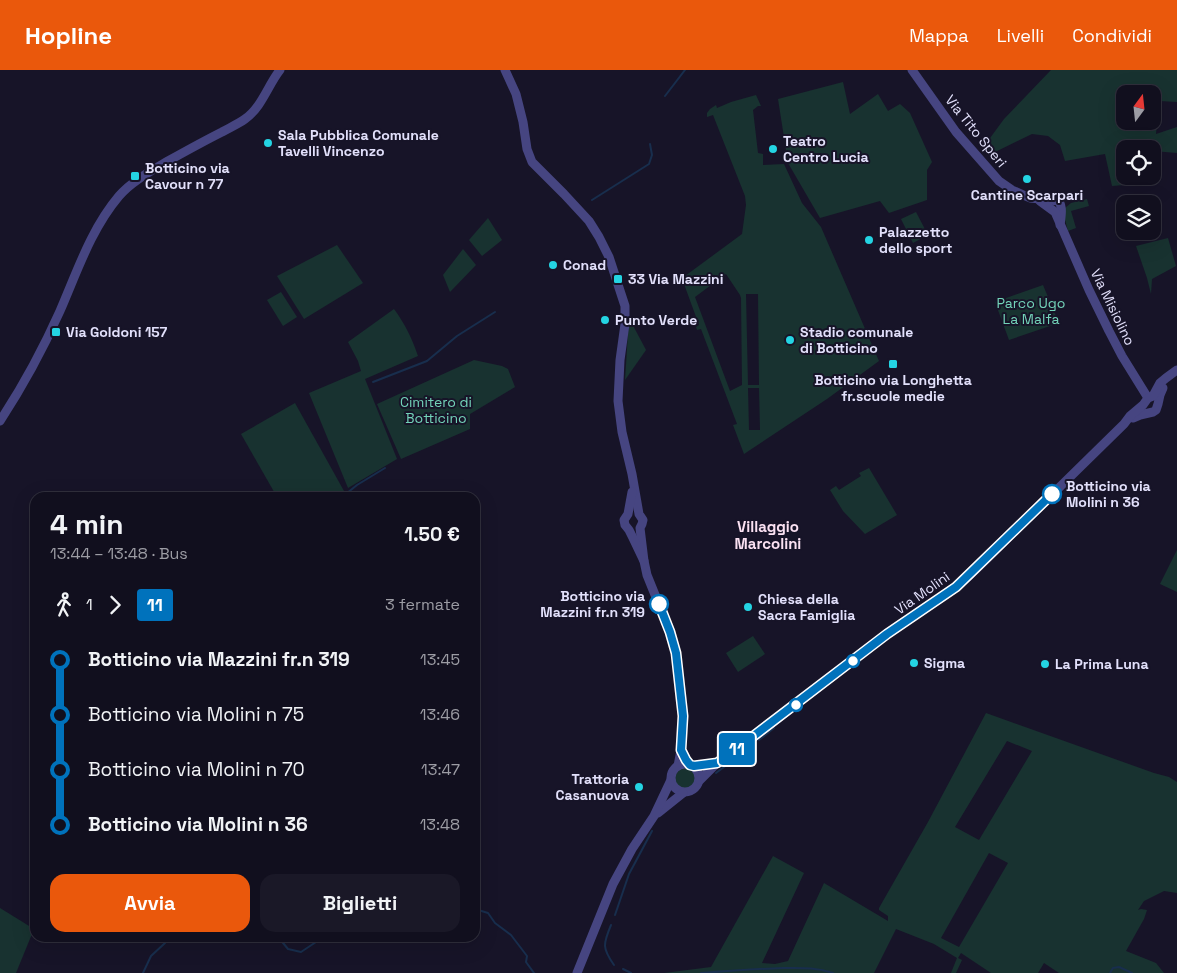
<!DOCTYPE html>
<html lang="it">
<meta charset="utf-8">
<style>
:root{--surface:#110f1e;--page:#1a1827;--text:#f1f3f6;--muted:#9c9ca4;--line:#302f3c;--accent:#ea580c}
body{margin:0;font-family:"Space Grotesk",sans-serif;background:var(--page);color:var(--text);height:100vh;display:flex;flex-direction:column;font-size:19px;white-space:nowrap}
*{box-sizing:border-box;margin:0}
p{font-size:16px;color:var(--muted)}
.icon{flex:none;width:28px;height:28px;fill:none;stroke:currentColor;stroke-width:2;stroke-linecap:round;stroke-linejoin:round}
.map{position:relative;flex:1;overflow:hidden}
.details{position:absolute;left:30px;top:422px;width:450px;height:450px;display:flex;flex-direction:column;background:var(--surface);border-radius:15px;box-shadow:0 5px 20px #0002,0 0 0 1px var(--line)}
.details>*{flex:none}
.badge{padding:0 10px;border-radius:4px;font-size:18px;line-height:32px}
.needle{width:32px;rotate:15deg}
.tools{position:absolute;left:1116px;top:15px;display:grid;gap:10px}
.tools a{display:grid;place-items:center;width:45px;height:45px;border-radius:10px;background:var(--surface);box-shadow:0 5px 20px #0002,0 0 0 1px var(--line);font-size:25px}
.map>.badge{position:absolute;translate:-50% -50%;box-shadow:0 0 0 2px #fff}
.legs{display:flex;align-items:center;gap:8px;height:55px;padding:0 20px;font-size:16px}
.legs p{margin-inline-start:auto}
.overview{display:flex;align-items:center;justify-content:space-between;height:85px;padding:0 20px}
h1{font-size:28px;font-weight:700;line-height:38px}
.action{display:flex;gap:10px;margin-top:auto;padding:10px 20px}
.action a{flex:1;height:58px;border-radius:15px;background:var(--accent);color:#fff;font-size:20px;font-weight:700;line-height:58px;text-align:center}
.action a+a{background:var(--page);color:var(--text)}
ul{padding:0 20px;list-style:none}
li{display:flex;align-items:center;gap:18px;height:55px;font-size:19px}
li i{display:grid;place-items:center;width:8px;height:100%;margin:0 6px;background:currentColor}
li i::after{content:'';width:12px;height:12px;margin:-6px;border:4px solid;border-radius:50%;background:var(--surface)}
li p{margin-inline-start:auto}
li:first-child i{background:linear-gradient(#0000 50%,currentColor 0)}
li:last-child i{background:linear-gradient(currentColor 50%,#0000 0)}
header{display:flex;align-items:center;gap:30px;box-sizing:border-box;height:70px;padding:0 25px;background:var(--accent);color:#fff}
header strong{font-size:24px}
nav{display:flex;gap:28px;margin-inline-start:auto;font-size:18px}
.map>svg:first-child{display:block}
.green{fill:#183230;fill-rule:evenodd}
.lines{fill:none;stroke-linecap:round;stroke-linejoin:round}
.stream{stroke:#182e4d;stroke-width:2}
.minor{stroke:#464581;stroke-width:9}
.line-1-casing{stroke:#fff;stroke-width:11}
.line-1{stroke:#0072bc;stroke-width:8}
.poi-dot{fill:#24d4e3;stroke:#171428;stroke-width:2}
.stop-1-dot{fill:#fff;stroke:#0072bc;stroke-width:2.5}
.labels{text-anchor:middle;dominant-baseline:central;stroke-width:4;stroke-linejoin:round;paint-order:stroke}
.street-label{font-size:14px;fill:#e2e0fb;stroke:#171428}
.poi-label{font-size:14px;font-weight:bold;fill:#e2e0fb;stroke:#171428;text-anchor:start}
.park-label{font-size:14px;fill:#73d3b9;stroke:#171428}
.stop-label{font-size:14px;font-weight:bold;fill:#e2e0fb;stroke:#171428;text-anchor:start}
.neighbourhood-label{font-size:15px;font-weight:bold;fill:#fbe1f2;stroke:#171428}
</style>
<header>
<strong>Hopline</strong>
<nav><a>Mappa</a><a>Livelli</a><a>Condividi</a></nav>
</header>
<div class="map">
<svg width="1177" height="903" viewBox="0 0 1177 903">
<rect width="100%" height="100%" fill="#171428"/>
<g class="green">
<path d="M1051,0h126v32l-18,-1 -3,33 21,-7v26l-24,-2 -1,-2h-27l-1,36 -12,1 -7,-32 -40,7 -5,-16 -12,-9 -16,-2 -43,21 -7,-6 22,-30zM1125,24h27v27h-27z"/>
<polygon points="843,12 850,44 878,24 888,41 900,34 910,43 932,92 927,100 927,130 889,143 880,131 820,148 788,93 778,29"/>
<path d="M756,25l5,11h-3l-5,4 5,43 5,1v11l21,-1 18,39 19,24 58,134 -52,38 -83,55 -11,-29 4,-1 -36,-95 -4,1 -1,-3 3,-2 -15,-41 -1,-5 2,-3 57,-42 4,-29 -1,-9 -32,-81 -6,2v-4l3,-4 6,-4 1,3 14,-6zM726,204l14,21 1,3 1,87 -12,6 -35,-94zM746,224h12l1,91h-11zM748,318h11l1,42h-11z"/>
<polygon points="1087,129 1089,136 1071,141 1076,158 1068,161 1064,146 1065,138 1071,133"/>
<polygon points="916,142 928,165 913,173 901,149"/>
<polygon points="488,148 502,170 482,186 469,170"/>
<polygon points="1168,168 1176,196 1152,209 1151,224 1147,208 1136,176"/>
<polygon points="337,175 363,213 304,249 277,206"/>
<polygon points="463,179 476,195 450,222 443,205"/>
<polygon points="1043,215 1059,253 1009,270 995,232"/>
<polygon points="281,222 297,247 283,256 267,230"/>
<path d="M394,239c11,15 18,29 24,47l-53,23 32,80 -49,29 -39,-95 52,-22 -3,-10 -10,-19z"/>
<polygon points="629,248 646,280 625,310"/>
<polygon points="474,290 502,296 508,299 515,317 470,344 470,359 401,389 377,334"/>
<polygon points="295,333 344,421 332,427 277,427 241,364"/>
<polygon points="869,398 897,445 865,464 843,441 830,420 836,416 839,420 861,406 859,403"/>
<polygon points="1177,480 1177,522 1160,514"/>
<polygon points="753,566 765,584 738,602 726,583"/>
<path d="M986,643l168,60 15,4 8,5v111l-13,-2 -20,10 -6,9 3,-1 6,1 -3,9 -18,32 30,12 8,10h-105l-15,-10 -6,10h-47l-30,-20 -3,5 4,2 -6,13h-5l6,-15 -23,-14 -38,-15 -22,44h-210l47,-6 62,-111 31,17 -42,90 13,1 13,-3 36,-78 64,38v-5l-9,-6v-2l49,-86zM1007,671l25,10 -53,89 -24,-13zM989,783l19,10 -49,84 -18,-9z"/>
<circle cx="686" cy="709" r="11"/>
<polygon points="0,838 34,859 16,903 0,903"/>
</g>
<g class="lines">
<g class="stream">
<polyline points="665,26 685,0"/>
<polyline points="592,130 649,94 652,85 650,74"/>
<polyline points="373,312 427,291 457,266 495,242"/>
<polyline points="341,428 357,415 385,398"/>
<polyline points="759,670 774,658"/>
<polyline points="716,703 752,676"/>
<polyline points="475,839 488,843 495,853 511,865 527,886 526,892 534,903"/>
<polyline points="615,845 629,804 652,761"/>
<path d="M611,855c-8,19 -9,23 3,40"/>
<polyline points="279,868 288,879 301,882 322,868"/>
<polyline points="354,868 371,872 373,868"/>
<polyline points="623,899 631,903"/>
<polyline points="143,903 151,886 165,873 168,868"/>
<path d="M701,903c27,-2 55,-4 82,-5 17,0 33,-1 50,5"/>
<polyline points="1110,903 1113,898 1119,897 1132,903"/>
</g>
<g class="minor">
<polyline points="505,0 516,24 523,52 527,79 532,92 564,124 589,151 599,167 609,187 625,236 625,254 620,290 618,331 622,362 632,404 639,444 643,450 642,454 640,458 644,491"/>
<path d="M912,0l44,62 43,49 13,9 18,8 29,3c4,7 2,16 1,24"/>
<polyline points="1040,131 1055,142 1089,220 1109,261 1122,286 1148,328"/>
<polyline points="1133,348 1140,345 1153,342 1156,340 1158,334 1160,325 1163,318"/>
<path d="M0,351c23,-35 43,-72 60,-110 17,-39 31,-82 59,-115 13,-15 32,-25 49,-35 18,-10 36,-20 54,-29 7,-4 16,-8 23,-13 17,-12 23,-34 35,-49"/>
<polyline points="632,422 628,444 624,450 625,455 629,460 633,468 644,491 647,505 670,562 676,583 683,650 681,680 678,696"/>
<circle cx="685" cy="708" r="14"/>
<polyline points="700,710 717,693 745,674 887,564 943,526 968,507 1124,354 1130,346 1143,335 1148,328 1153,326 1160,313 1166,308 1177,300"/>
<polyline points="658,743 683,723"/>
<polyline points="577,903 613,814 632,779 654,746 671,710"/>
</g>
</g>
<g class="lines">
<defs>
<polyline id="line-1" points="659,534 670,562 676,583 683,646 681,680 686,690 690,695 694,696 717,693 730,684 887,564 956,517 1052,424"/>
</defs>
<use href="#line-1" class="line-1-casing"/>
<use href="#line-1" class="line-1"/>
</g>
<g class="poi-dot">
<circle cx="268" cy="73" r="5"/>
<circle cx="773" cy="79" r="5"/>
<rect x="130" y="101" width="10" height="10" rx="2.5"/>
<circle cx="1027" cy="109" r="5"/>
<circle cx="869" cy="170" r="5"/>
<circle cx="553" cy="195" r="5"/>
<rect x="613" y="204" width="10" height="10" rx="2.5"/>
<circle cx="605" cy="250" r="5"/>
<rect x="51" y="257" width="10" height="10" rx="2.5"/>
<circle cx="790" cy="270" r="5"/>
<rect x="888" y="289" width="10" height="10" rx="2.5"/>
<circle cx="748" cy="537" r="5"/>
<circle cx="914" cy="593" r="5"/>
<circle cx="1045" cy="594" r="5"/>
<circle cx="639" cy="717" r="5"/>
</g>
<g class="stop-1-dot">
<circle cx="1052" cy="424" r="9"/>
<circle cx="659" cy="534" r="9"/>
<circle cx="853" cy="591" r="6"/>
<circle cx="796" cy="635" r="6"/>
</g>
<g class="labels">
<g class="street-label">
<text transform="translate(976 61) rotate(51)">Via Tito Speri</text>
<text transform="translate(1113 237) rotate(64)">Via Misiolino</text>
<text transform="translate(922 523) rotate(-35)">Via Molini</text>
</g>
<g class="poi-label">
<text x="278" y="65">Sala Pubblica Comunale<tspan x="278" dy="16">Tavelli Vincenzo</tspan></text>
<text x="783" y="71">Teatro<tspan x="783" dy="16">Centro Lucia</tspan></text>
<text x="145" y="98">Botticino via<tspan x="145" dy="16">Cavour n 77</tspan></text>
<text x="1027" y="125" text-anchor="middle">Cantine Scarpari</text>
<text x="879" y="162">Palazzetto<tspan x="879" dy="16">dello sport</tspan></text>
<text x="563" y="195">Conad</text>
<text x="628" y="209">33 Via Mazzini</text>
<text x="615" y="250">Punto Verde</text>
<text x="66" y="262">Via Goldoni 157</text>
<text x="800" y="262">Stadio comunale<tspan x="800" dy="16">di Botticino</tspan></text>
<text x="893" y="310" text-anchor="middle">Botticino via Longhetta<tspan x="893" dy="16">fr.scuole medie</tspan></text>
<text x="758" y="529">Chiesa della<tspan x="758" dy="16">Sacra Famiglia</tspan></text>
<text x="924" y="593">Sigma</text>
<text x="1055" y="594">La Prima Luna</text>
<text x="629" y="709" text-anchor="end">Trattoria<tspan x="629" dy="16">Casanuova</tspan></text>
</g>
<g class="park-label">
<text x="1031" y="233">Parco Ugo<tspan x="1031" dy="16">La Malfa</tspan></text>
<text x="436" y="332">Cimitero di<tspan x="436" dy="16">Botticino</tspan></text>
</g>
<g class="stop-label">
<text x="1066" y="416">Botticino via<tspan x="1066" dy="16">Molini n 36</tspan></text>
<text x="645" y="526" text-anchor="end">Botticino via<tspan x="645" dy="16">Mazzini fr.n 319</tspan></text>
</g>
<g class="neighbourhood-label">
<text x="768" y="456">Villaggio<tspan x="768" dy="17">Marcolini</tspan></text>
</g>
</g>
</svg>
<div class="tools">
<a><svg class="needle" viewBox="-14 -14 28 28"><path d="M0-13l5 13h-10z" fill="#e53935"/><path d="M0 13l5-13h-10z" fill="#9c9ca4"/></svg></a>
<a><svg class="icon" aria-label="locate" viewBox="0 0 24 24"><circle cx="12" cy="12" r="6"/><path d="M12 2v4M12 18v4M2 12h4M18 12h4"/></svg></a>
<a><svg class="icon" aria-label="layers" viewBox="0 0 24 24"><path d="M12 4l9 5-9 5-9-5zM3 14l9 5 9-5"/></svg></a>
</div>
<b class="badge" style="left:737px;top:679px;background:#0072bc;color:#fff">11</b>
<section class="details">
<div class="overview"><div><h1>4 min</h1><p>13:44 – 13:48 · Bus</p></div><b>1.50 €</b></div>
<div class="legs"><svg class="icon" aria-label="walk" viewBox="0 0 24 24"><circle cx="13" cy="4" r="2"/><path d="M13 8l-2 6 4 7M11 14l-3 7M7 12l3-4h3l4 4"/></svg>1<svg class="icon" aria-label="forward" viewBox="0 0 24 24"><path d="M9 5l7 7-7 7"/></svg><b class="badge" style="background:#0072bc;color:#fff">11</b><p>3 fermate</p></div>
<ul>
<li><i style="color:#0072bc"></i><b>Botticino via Mazzini fr.n 319</b><p>13:45</p></li>
<li><i style="color:#0072bc"></i><span>Botticino via Molini n 75</span><p>13:46</p></li>
<li><i style="color:#0072bc"></i><span>Botticino via Molini n 70</span><p>13:47</p></li>
<li><i style="color:#0072bc"></i><b>Botticino via Molini n 36</b><p>13:48</p></li>
</ul>
<div class="action"><a>Avvia</a><a>Biglietti</a></div>
</section>
</div>
